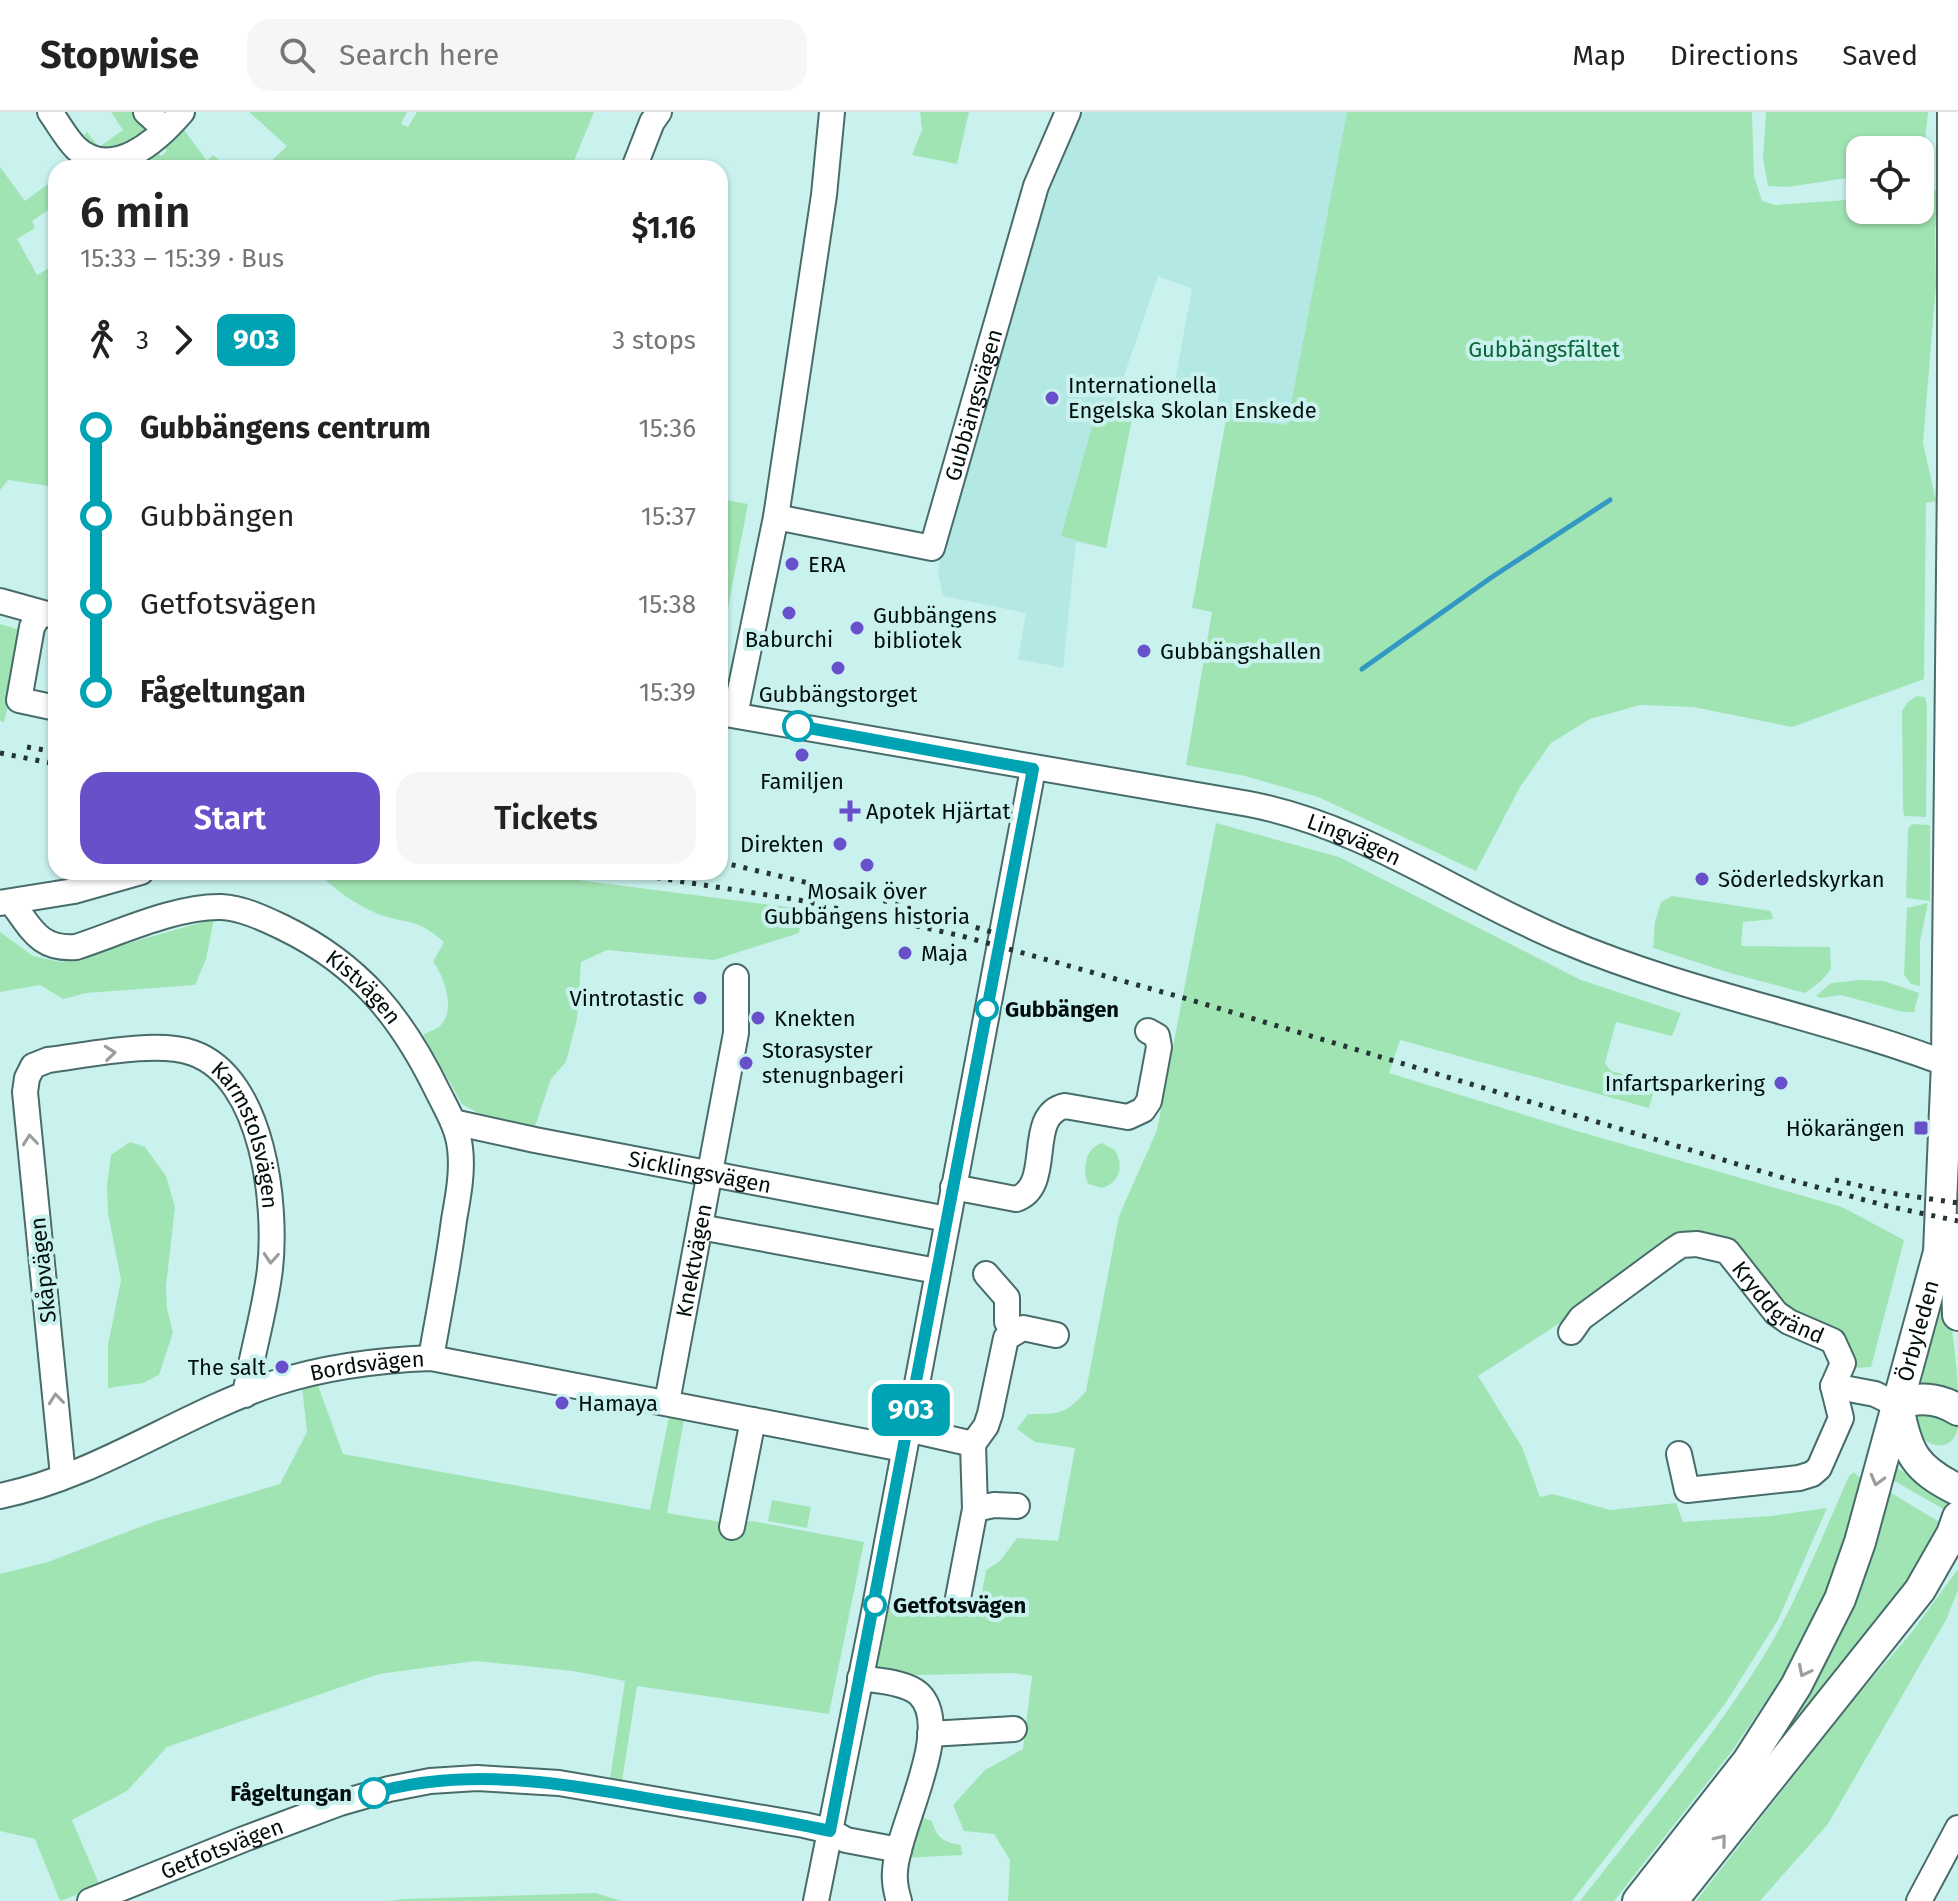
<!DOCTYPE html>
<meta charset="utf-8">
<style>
:root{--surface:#fff;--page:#f6f6f6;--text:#222;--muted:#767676;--line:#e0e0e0;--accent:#6850ca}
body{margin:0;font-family:"Fira Sans",sans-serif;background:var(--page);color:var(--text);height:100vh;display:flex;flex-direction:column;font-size:30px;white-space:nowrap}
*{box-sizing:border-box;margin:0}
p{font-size:26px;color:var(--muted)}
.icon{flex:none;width:44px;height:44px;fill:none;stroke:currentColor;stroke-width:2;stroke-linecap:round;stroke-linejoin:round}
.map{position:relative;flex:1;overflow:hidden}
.side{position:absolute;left:48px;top:48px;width:680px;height:720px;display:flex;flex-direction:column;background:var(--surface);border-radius:24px;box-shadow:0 2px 6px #0004}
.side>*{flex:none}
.badge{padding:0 16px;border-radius:12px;font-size:28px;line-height:52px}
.controls{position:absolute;left:1846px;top:24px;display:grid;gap:16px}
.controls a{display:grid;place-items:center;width:88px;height:88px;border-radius:16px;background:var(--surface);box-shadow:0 2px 6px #0004;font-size:40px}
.map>.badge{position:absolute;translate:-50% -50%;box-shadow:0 0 0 4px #fff}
.legs{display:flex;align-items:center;gap:12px;height:88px;padding:0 32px;font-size:26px}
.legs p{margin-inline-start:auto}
.overview{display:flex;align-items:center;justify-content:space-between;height:136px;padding:0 32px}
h1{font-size:44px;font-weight:600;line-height:60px}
.primary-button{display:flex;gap:16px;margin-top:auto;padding:16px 32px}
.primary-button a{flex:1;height:92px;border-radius:24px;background:var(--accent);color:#fff;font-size:32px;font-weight:600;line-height:92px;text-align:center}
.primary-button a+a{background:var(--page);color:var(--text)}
ul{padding:0 32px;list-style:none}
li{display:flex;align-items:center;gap:28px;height:88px;font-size:30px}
li i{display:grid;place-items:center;width:12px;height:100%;margin:0 10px;background:currentColor}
li i::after{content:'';width:20px;height:20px;margin:-10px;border:6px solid;border-radius:50%;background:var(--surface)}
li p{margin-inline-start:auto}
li:first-child i{background:linear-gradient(#0000 50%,currentColor 0)}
li:last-child i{background:linear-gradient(currentColor 50%,#0000 0)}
header{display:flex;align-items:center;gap:48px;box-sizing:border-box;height:112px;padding:0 40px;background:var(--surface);border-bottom:2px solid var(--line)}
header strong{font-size:38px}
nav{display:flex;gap:44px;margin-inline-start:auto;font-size:28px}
.search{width:560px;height:72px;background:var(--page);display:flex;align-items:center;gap:20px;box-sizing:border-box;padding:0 28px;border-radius:24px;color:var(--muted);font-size:30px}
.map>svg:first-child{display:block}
.built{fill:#b4e8e4}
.green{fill:#a1e4b4}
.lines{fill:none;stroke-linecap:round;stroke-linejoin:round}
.stream{stroke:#3398c2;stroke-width:5}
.minor-casing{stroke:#476c6a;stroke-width:28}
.major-casing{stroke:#476c6a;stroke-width:34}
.minor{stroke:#fff;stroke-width:24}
.major{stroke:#fff;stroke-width:30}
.rail{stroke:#243534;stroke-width:5;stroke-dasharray:4 8;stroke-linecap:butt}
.oneway{stroke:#9a9f9e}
.line-1-casing{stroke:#fff;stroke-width:18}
.line-1{stroke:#00a3b4;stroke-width:12}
.poi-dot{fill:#6850ca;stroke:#c9f2ef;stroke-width:3}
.stop-1-dot{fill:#fff;stroke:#00a3b4;stroke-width:4}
.labels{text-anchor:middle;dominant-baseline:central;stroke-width:8;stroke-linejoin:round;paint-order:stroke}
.park-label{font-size:22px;fill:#0b6737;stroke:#c9f2ef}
.poi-label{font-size:22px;fill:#020e0d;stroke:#c9f2ef;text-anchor:start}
.street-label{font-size:22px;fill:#020e0d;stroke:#c9f2ef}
.stop-label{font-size:22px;font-weight:bold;fill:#020e0d;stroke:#c9f2ef;text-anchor:start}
</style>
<header>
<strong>Stopwise</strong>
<div class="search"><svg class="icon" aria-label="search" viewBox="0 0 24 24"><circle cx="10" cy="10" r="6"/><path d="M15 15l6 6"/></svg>Search here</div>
<nav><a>Map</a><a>Directions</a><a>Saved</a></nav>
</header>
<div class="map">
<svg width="1958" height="1789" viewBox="0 0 1958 1789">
<rect width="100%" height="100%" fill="#c9f2ef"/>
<polygon class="built" points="1075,0 1347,0 1287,314 1226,307 1217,295 1219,278 1175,269 1192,177 1158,164 1113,296 1133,302 1106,436 1076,430 1063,556 1018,547 1026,501 943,484 938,462 947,401 954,395 1031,139 1027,134"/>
<g class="green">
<path d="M111,0h26l13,12c-20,18 -46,43 -66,11l3,-3 12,15 24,-17z"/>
<polygon points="249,0 407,0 401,12 408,15 417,0 594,0 571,56 264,56 287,34"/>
<polygon points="920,0 969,0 957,52 912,43 922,18"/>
<polygon points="1347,0 1752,0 1754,64 1762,89 1776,93 1860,87 1860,98 1920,98 1920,81 1942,77 1935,117 1936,172 1923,331 1936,389 1926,391 1924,567 1792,615 1693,595 1640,593 1590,607 1551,631 1520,675 1476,759 1318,685 1245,664 1186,653 1212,500 1192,496 1226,307 1287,313"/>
<polygon points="1766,0 1928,0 1923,50 1920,52 1920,38 1860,38 1860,64 1788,75 1768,74 1763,47"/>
<polygon points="184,18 207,49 213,43 229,56 153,56 147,48 158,41 161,44 167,39 165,35"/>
<polygon points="0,55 25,89 56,66 56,93 32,109 35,116 17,127 37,163 56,152 56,375 8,368 0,378"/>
<polygon points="1098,294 1133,302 1106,436 1061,424"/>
<polygon points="720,387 748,392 720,537"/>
<polygon points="0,512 27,520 4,610 0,609"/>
<polygon points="1917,584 1925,585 1927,593 1926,705 1904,704 1903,695 1902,599 1908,590"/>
<path d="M1216,711l123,34 242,123 100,33 -9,23 -56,-14 -11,41 6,8 45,13 -7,24 -249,-68 -11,33 188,58 265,76 62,33 -33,127 -16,1 -6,-19 -159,-110 -212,137 44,71 18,50 13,-3 57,16 66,-7 7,19 88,-6 56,-8 -49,112 -53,84 -153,197h-564l2,-41 -16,-26 -30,-3 -11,-26 32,-35 38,-21 9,-73 -20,-3 -141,3 15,-70 26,6 67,-3 7,-39 14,-9 17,-23 41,3 17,-93 -40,-6 -18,-13 11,-15c30,0 38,1 58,-23l33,-175 38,-86z"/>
<polygon points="1912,712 1930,713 1930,789 1906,786 1908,717"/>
<path d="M318,760h197l287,37 -3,24 -85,27 -107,-10 -26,12 -4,57 -11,43 -15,17 -17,50 -56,-16 -16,-9 -39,-69c5,-3 14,-6 18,-10 15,-16 3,-49 -8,-63l11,-20c-28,-24 -32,-17 -63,-27 -22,-8 -48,-26 -63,-43z"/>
<polygon points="1672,784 1771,799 1773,807 1743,810 1741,834 1830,835 1831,857 1821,869 1805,881 1730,861 1653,836 1655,810 1661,790"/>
<polygon points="1928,791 1920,829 1920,874 1911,872 1904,863 1907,796"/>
<polygon points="214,807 206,847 195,873 86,881 63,887 40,873 0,880 0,820 33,844 61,850"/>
<polygon points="1861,868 1884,869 1919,881 1914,900 1903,900 1841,883 1821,886 1816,884 1831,871"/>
<polygon points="130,1030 145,1035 166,1064 175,1095 166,1174 167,1197 173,1220 159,1263 143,1271 108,1276 108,1233 121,1168 108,1101 107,1073 111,1043"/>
<path d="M1102,1031l13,7c9,16 5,32 -13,38l-14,-4c-6,-15 -3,-36 14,-41z"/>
<path d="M1946,1157c2,45 12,86 12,131l-38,-12 22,-89z"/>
<polygon points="317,1271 343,1342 650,1398 669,1305 684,1308 667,1401 733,1412 752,1409 864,1430 829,1602 637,1574 622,1669 610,1667 625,1569 573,1559 475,1549 379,1562 167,1635 127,1679 72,1708 100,1774 60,1789 35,1727 0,1719 0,1462 48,1450 153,1410 280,1372 307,1320 302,1275"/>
<path d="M1919,1295l39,16c0,38 -54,24 -39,-16z"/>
<polygon points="1893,1354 1949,1385 1945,1398 1889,1366"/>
<path d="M1854,1360l10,10 -23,72 -23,55 -34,66 -52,76 -118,150h-34c65,-84 138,-167 192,-259 30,-53 52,-110 77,-166z"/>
<path d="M1888,1379l53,32c-18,43 -48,77 -77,114 -24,31 -48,63 -76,92z"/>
<polygon points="772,1388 811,1395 807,1416 768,1409"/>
<polygon points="1958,1457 1958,1478 1946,1508 1828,1712 1760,1789 1696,1789 1855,1586 1912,1520"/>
<path d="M918,1704l14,5c5,17 11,21 29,24l1,10 -59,3z"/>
<polygon points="596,1781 621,1789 389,1789 404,1787"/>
</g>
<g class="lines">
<polyline class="stream" points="1362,557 1492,465 1610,388"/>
<defs>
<g id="minor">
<path d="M50,0c8,11 16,26 26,36 36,34 82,-8 106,-36"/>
<polyline points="146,0 165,17"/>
<polyline points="634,56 652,10 659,0"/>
<path id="s1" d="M776,405l156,31 104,-362 32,-74"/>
<polyline points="0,489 54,504"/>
<polyline points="40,501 32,515 19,588 56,596"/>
<path id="s2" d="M720,601l529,91c115,22 210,93 316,137 128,54 265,77 393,127"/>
<polyline points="735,603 776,405 824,83 832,0"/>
<path id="s3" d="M11,790c20,25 27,48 65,45 43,-14 100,-41 145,-40 22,1 44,12 63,21 76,37 118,90 154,164 9,18 20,36 22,56 3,24 -2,49 -6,72 -6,47 -15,92 -23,138"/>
<polyline points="0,791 74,779 141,760"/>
<path id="s4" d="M453,1010l82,18 412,79"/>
<path d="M953,1075l63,12c39,-13 8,-84 49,-93l63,11 15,-7 6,-9 10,-54 -2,-11 -9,-5"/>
<polyline points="700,1115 937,1159"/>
<polyline points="986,1162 1007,1186 1007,1210 1012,1220"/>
<path id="s5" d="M1571,1220l10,-14 91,-67 9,-6 16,-1 30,7 49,62 13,9 44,19 10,22 -10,23 8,32 -22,50 -7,6 -13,4 -112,12 -8,-36"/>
<polyline points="1833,1274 1875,1282 1897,1293"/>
<path id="s6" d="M667,1290l69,-369v-56"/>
<polyline points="907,1317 973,1332"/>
<path id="s7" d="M63,1364l-38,-384 2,-14 6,-12 15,-6c41,-5 108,-20 145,-7 71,25 84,153 77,216 -5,42 -18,84 -25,126"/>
<path id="s8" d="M0,1384c98,-20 181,-82 275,-113 50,-16 104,-23 156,-25l472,91"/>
<polyline points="975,1397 994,1393 1017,1394"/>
<polyline points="732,1415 753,1308"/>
<polyline points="958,1486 975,1397 973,1332 986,1314 990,1302 1006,1226 1023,1216 1056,1223"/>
<path d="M860,1566c18,3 46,4 59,16 36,34 -22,134 -24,177 -1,10 1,20 4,30"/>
<polyline points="930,1622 1014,1617"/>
<path id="s9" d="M90,1789l154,-62 96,-36 49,-14 41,-8 47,-3 82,5 245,42 26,6 16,9 53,10"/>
<polyline points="816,1789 873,1505 1033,657"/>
<polyline points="1919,1789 1958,1716"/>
</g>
<g id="major">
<polyline points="1956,1117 1958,1203"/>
<path d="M1897,1293c20,-9 42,-7 61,5"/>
<path d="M1898,1295c10,47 16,61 60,83"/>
<path id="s10" d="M1638,1789l110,-140 48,-75 44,-87 20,-57 79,-290 8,-189 6,-588v-363"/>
<polyline points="1672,1789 1920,1478 1952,1422 1958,1405"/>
</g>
</defs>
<use href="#minor" class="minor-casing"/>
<use href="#major" class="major-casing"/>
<use href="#minor" class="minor"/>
<use href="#major" class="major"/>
<g class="rail">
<polyline points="27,635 56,640"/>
<polyline points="0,641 56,652"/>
<polyline points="720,750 885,789 995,821"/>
<polyline points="621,760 799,788 962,824 1191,888 1787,1067 1887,1094 1958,1109"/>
<polyline points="1835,1068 1891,1081 1958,1091"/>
</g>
</g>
<defs><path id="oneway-chevron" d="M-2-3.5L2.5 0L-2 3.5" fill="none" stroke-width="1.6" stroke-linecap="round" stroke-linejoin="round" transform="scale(2)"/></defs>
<g class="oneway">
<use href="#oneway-chevron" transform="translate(110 941) rotate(-6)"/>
<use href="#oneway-chevron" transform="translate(30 1028) rotate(-96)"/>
<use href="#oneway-chevron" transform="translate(271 1146) rotate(94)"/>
<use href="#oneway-chevron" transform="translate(56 1287) rotate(-96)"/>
<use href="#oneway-chevron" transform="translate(1877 1368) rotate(105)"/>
<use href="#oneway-chevron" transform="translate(1804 1559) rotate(117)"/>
<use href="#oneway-chevron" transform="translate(1721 1728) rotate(-51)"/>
</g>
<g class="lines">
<defs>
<path id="line-1" d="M374,1681c97,-28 197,-8 295,9 54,9 108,17 161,29l203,-1062 -235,-43"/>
</defs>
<use href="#line-1" class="line-1-casing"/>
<use href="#line-1" class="line-1"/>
</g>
<g class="poi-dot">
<circle cx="1052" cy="286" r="8"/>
<circle cx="792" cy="452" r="8"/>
<circle cx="789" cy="501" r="8"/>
<circle cx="857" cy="516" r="8"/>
<circle cx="1144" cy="539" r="8"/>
<circle cx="838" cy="556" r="8"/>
<circle cx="802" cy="643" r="8"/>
<path d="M846 687h8v8h8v8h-8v8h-8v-8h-8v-8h8z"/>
<circle cx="840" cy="732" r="8"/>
<circle cx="867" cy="753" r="8"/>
<circle cx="1702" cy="767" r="8"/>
<circle cx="905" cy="841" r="8"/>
<circle cx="700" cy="886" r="8"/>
<circle cx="758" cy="906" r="8"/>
<circle cx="746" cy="951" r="8"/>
<circle cx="1781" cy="971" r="8"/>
<rect x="1913" y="1008" width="16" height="16" rx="4"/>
<circle cx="282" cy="1255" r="8"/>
<circle cx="562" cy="1291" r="8"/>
</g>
<g class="stop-1-dot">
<circle cx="798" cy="614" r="14"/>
<circle cx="987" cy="897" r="10"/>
<circle cx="875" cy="1493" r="10"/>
<circle cx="374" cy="1681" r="14"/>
</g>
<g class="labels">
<g class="park-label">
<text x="1544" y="237">Gubbängsfältet</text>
</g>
<g class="poi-label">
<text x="1068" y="273">Internationella<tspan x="1068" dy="25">Engelska Skolan Enskede</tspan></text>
<text x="808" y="452">ERA</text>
<text x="873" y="503">Gubbängens<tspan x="873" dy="25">bibliotek</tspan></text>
<text x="789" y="527" text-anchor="middle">Baburchi</text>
<text x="1160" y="539">Gubbängshallen</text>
<text x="838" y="582" text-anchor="middle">Gubbängstorget</text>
<text x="802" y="669" text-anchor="middle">Familjen</text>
<text x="866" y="699">Apotek Hjärtat</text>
<text x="824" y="732" text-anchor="end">Direkten</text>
<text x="1718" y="767">Söderledskyrkan</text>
<text x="867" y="779" text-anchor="middle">Mosaik över<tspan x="867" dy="25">Gubbängens historia</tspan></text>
<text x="921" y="841">Maja</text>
<text x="684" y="886" text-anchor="end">Vintrotastic</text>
<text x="774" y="906">Knekten</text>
<text x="762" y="938">Storasyster<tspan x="762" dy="25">stenugnbageri</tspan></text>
<text x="1765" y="971" text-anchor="end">Infartsparkering</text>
<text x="1905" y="1016" text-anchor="end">Hökarängen</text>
<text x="266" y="1255" text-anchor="end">The salt</text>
<text x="578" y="1291">Hamaya</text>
</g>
<g class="street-label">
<text stroke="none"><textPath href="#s1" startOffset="308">Gubbängsvägen</textPath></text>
<text stroke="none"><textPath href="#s2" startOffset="648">Lingvägen</textPath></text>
<text stroke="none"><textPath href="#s3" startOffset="402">Kistvägen</textPath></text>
<text stroke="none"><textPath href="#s7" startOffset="680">Karmstolsvägen</textPath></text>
<text stroke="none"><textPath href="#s4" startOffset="252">Sicklingsvägen</textPath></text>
<text stroke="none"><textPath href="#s6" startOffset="144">Knektvägen</textPath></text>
<text transform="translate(43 1158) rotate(-96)">Skåpvägen</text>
<text stroke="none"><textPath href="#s5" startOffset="262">Kryddgränd</textPath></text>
<text stroke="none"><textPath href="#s10" startOffset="644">Örbyleden</textPath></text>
<text stroke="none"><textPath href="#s8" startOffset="392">Bordsvägen</textPath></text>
<text stroke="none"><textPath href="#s9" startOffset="142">Getfotsvägen</textPath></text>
</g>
<g class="stop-label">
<text x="1005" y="897">Gubbängen</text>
<text x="893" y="1493">Getfotsvägen</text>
<text x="352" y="1681" text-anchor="end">Fågeltungan</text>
</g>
</g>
</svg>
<div class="controls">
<a><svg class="icon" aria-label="locate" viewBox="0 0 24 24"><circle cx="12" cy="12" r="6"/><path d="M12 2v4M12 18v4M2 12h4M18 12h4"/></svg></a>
</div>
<b class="badge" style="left:911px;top:1298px;background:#00a3b4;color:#fff">903</b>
<section class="side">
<div class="overview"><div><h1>6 min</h1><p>15:33 – 15:39 · Bus</p></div><b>$1.16</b></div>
<div class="legs"><svg class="icon" aria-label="walk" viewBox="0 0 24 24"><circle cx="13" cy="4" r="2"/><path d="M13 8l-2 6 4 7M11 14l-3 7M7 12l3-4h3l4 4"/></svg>3<svg class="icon" aria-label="forward" viewBox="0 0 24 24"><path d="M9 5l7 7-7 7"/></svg><b class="badge" style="background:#00a3b4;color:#fff">903</b><p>3 stops</p></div>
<ul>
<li><i style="color:#00a3b4"></i><b>Gubbängens centrum</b><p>15:36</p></li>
<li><i style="color:#00a3b4"></i><span>Gubbängen</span><p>15:37</p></li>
<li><i style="color:#00a3b4"></i><span>Getfotsvägen</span><p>15:38</p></li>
<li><i style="color:#00a3b4"></i><b>Fågeltungan</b><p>15:39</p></li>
</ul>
<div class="primary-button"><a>Start</a><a>Tickets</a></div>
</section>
</div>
